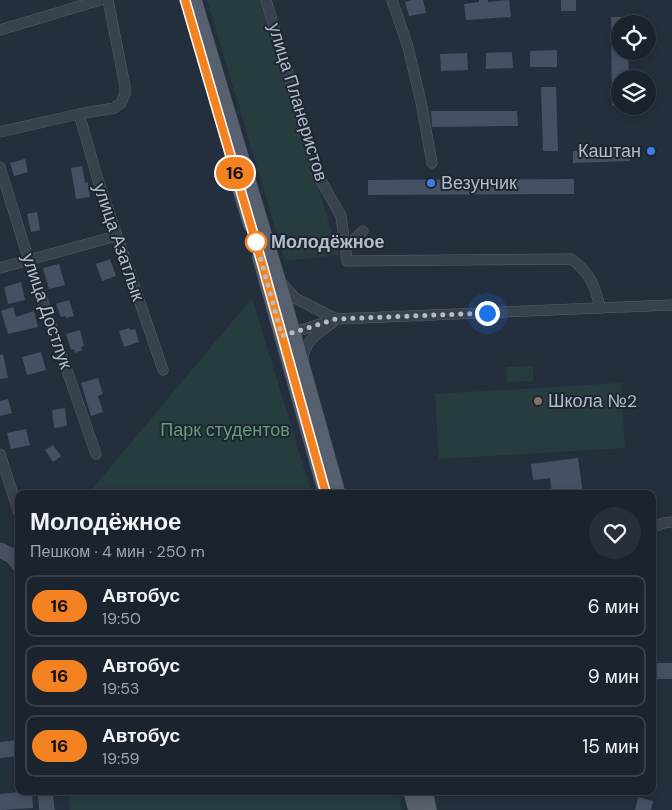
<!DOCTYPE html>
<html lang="ru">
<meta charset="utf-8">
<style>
:root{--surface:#1b232e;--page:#282f3a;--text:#f1f3f6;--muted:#a0a4aa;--line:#39404a}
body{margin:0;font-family:"DM Sans",sans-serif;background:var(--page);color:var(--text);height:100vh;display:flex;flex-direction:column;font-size:19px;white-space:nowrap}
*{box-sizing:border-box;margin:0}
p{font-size:16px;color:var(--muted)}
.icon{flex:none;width:28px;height:28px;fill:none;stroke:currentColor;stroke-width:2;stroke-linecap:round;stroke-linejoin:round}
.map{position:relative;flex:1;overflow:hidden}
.drawer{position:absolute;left:15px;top:490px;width:641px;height:305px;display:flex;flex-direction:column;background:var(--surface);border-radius:10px;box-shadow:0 2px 8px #0003,0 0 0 1px var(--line)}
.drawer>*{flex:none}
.badge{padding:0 10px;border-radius:16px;font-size:18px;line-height:32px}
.tools{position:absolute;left:611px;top:15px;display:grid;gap:10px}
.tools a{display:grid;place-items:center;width:45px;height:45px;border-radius:50%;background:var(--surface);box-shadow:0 2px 8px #0003,0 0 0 1px var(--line);font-size:25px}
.you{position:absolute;width:25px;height:25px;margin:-12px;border:4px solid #fff;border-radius:50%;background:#1a73e8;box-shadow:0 0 0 8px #1a73e833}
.map>.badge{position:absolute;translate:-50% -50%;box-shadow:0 0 0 2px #fff}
.round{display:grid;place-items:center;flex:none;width:52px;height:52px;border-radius:26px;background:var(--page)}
.summary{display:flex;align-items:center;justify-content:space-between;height:85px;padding:0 15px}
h1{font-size:24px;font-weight:800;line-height:38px}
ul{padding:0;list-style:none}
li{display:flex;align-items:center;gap:15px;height:62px;margin:0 10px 8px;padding:0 5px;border:2px solid var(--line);border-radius:10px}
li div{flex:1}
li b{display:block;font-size:19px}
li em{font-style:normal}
li .badge{min-width:55px;font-weight:700;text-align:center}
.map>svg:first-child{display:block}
.green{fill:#263c3f}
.building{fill:#455162}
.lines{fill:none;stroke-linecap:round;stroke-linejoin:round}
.street-casing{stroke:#565f6c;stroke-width:11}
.secondary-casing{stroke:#565f6c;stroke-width:15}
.primary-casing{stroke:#414a57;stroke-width:16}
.street{stroke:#38414e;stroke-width:10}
.secondary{stroke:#465061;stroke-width:14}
.primary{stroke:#56606e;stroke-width:15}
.line-casing{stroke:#fff;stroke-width:11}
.line{stroke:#f58220;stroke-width:8}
.walk{stroke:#b4bcc9;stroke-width:5;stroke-dasharray:0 9}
.shop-dot{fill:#3f7fe0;stroke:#1d2633;stroke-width:2}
.stop-dot{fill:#fff;stroke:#f58220;stroke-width:2.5}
.education-dot{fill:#8d6e63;stroke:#1d2633;stroke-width:2}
.labels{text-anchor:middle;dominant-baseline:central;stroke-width:4;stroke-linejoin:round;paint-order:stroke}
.street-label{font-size:18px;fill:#b4bcc9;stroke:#1d2633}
.poi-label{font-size:18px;fill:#b4bcc9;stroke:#1d2633;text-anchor:start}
.stop-label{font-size:18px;font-weight:bold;fill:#b4bcc9;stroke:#1d2633;text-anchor:start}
.park-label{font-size:18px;fill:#6b9a76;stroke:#1d2633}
</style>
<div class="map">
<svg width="672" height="810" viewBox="0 0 672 810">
<rect width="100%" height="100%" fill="#242f3e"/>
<g class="green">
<polygon points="207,0 260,0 339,255 285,261"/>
<polygon points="252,298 312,494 88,494"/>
<polygon points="533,366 533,381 507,382 506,367"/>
<polygon points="621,383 625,448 439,459 435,394"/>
<polygon points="68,791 398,791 402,810 70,810"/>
</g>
<g class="building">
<polygon points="412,0 423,0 426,13 409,16 405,2"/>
<polygon points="479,0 488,0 488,2 509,0 511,17 466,20 464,4 479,2"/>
<rect x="561" y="0" width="15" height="11"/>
<polygon points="611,17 628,17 628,24 620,24 620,51 628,51 629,79 620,79 620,106 612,106"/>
<polygon points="557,50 557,67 530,67 530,51"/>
<polygon points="512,52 513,68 486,69 486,53"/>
<polygon points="467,53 468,70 441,71 440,54"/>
<polygon points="541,87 556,87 558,151 543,151"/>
<polygon points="431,111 517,111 518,126 432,127"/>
<polygon points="630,148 630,161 573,163 573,151"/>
<polygon points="25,159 28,172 14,176 10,163"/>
<polygon points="82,166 85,183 88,182 90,197 76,199 71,168"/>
<polygon points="574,179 574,194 368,195 368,180"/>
<polygon points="37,212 40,230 31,232 27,214"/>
<polygon points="110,259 116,276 102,281 96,264"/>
<polygon points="59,264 65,285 49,289 43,268"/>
<polygon points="21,282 25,300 8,304 4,287"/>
<polygon points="69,300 74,316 66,318 65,316 61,317 56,304"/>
<polygon points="13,307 16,317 34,311 38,327 8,334 1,311"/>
<polygon points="129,328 130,330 135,329 139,342 124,347 119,331"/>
<polygon points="80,330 84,346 81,347 82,350 75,353 74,349 71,350 66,334"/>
<polygon points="41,352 46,370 27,375 22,357"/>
<polygon points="3,354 8,378 0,379 0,355"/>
<polygon points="98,378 103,394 98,396 103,412 91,416 81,383"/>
<polygon points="8,399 12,413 0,416 0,401"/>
<polygon points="65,408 67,426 54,428 52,410"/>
<polygon points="26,429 30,445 11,449 7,433"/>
<polygon points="53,445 61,456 53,462 45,450"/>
<polygon points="578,458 583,494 552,494 550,478 533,480 531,464"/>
<rect x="652" y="663" width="20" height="16"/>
<polygon points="19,740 19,756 0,758 0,742"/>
<polygon points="32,791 33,808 0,810 0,794"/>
<polygon points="638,797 653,801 651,810 635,810"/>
</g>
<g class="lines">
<defs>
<g id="street">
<path d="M266,0l54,179 21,37 6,45 224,-2c19,14 24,26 29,49"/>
<polyline points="392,0 408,47 421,102 432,163"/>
<polyline points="0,30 100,0"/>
<polyline points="79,114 98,180 163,370"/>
<polyline points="0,132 79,114 114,108 121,103 125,94 125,86 108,0"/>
<polyline points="0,167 29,261 96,454"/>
<polyline points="345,249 363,231"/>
<polyline points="0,268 116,236"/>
<polyline points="280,281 295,298 336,319"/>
<polyline points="288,334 336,319 672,305"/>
<path d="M303,361c0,-19 15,-28 29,-38"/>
<polyline points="0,454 19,513"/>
<polyline points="652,528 663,523 672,522"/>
</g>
<g id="secondary">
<polyline points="0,550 12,556 19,565"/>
<polyline points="45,791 47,810"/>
</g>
<g id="primary">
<polyline points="194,0 282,294 338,494"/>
<polyline points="235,173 251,225"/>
<polyline points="260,257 326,494"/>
<polyline points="411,791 416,810"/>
<polyline points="425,791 429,810"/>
</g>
</defs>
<use href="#street" class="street-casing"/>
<use href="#secondary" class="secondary-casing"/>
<use href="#primary" class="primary-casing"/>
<use href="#street" class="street"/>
<use href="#secondary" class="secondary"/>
<use href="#primary" class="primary"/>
</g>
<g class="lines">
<defs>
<polyline id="line" points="185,0 263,267 326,494"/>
</defs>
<use href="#line" class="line-casing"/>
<use href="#line" class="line"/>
<polyline class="walk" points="256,242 282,336 336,319 487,313"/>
</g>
<g class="shop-dot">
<circle cx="651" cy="151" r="5"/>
<circle cx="431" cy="183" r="5"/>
</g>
<circle class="stop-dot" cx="256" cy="242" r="10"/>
<circle class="education-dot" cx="538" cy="401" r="5"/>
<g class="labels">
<g class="street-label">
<text transform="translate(298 102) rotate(73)">улица Планеристов</text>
<text transform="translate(119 242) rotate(71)">улица Азатлык</text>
<text transform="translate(47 311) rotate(71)">улица Достлук</text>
</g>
<g class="poi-label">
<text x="641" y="151" text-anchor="end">Каштан</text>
<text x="441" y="183">Везунчик</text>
<text x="548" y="401">Школа №2</text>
</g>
<g class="stop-label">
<text x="271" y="242">Молодёжное</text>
</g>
<g class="park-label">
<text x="225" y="430">Парк студентов</text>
</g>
</g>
</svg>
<div class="tools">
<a><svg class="icon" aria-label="locate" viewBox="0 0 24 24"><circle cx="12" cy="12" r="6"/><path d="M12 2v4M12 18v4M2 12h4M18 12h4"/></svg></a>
<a><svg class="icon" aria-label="layers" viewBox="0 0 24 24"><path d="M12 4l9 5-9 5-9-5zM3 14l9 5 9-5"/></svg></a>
</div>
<div class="you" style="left:487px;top:313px"></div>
<b class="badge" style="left:235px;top:173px;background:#f58220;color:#111">16</b>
<section class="drawer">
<div class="summary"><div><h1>Молодёжное</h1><p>Пешком · 4 мин · 250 m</p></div><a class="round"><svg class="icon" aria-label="heart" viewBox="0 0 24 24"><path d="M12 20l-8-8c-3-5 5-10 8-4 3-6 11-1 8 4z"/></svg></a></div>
<ul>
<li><span class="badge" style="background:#f58220;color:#111">16</span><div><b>Автобус</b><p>19:50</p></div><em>6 мин</em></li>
<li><span class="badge" style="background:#f58220;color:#111">16</span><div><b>Автобус</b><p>19:53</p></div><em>9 мин</em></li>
<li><span class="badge" style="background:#f58220;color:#111">16</span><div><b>Автобус</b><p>19:59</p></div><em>15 мин</em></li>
</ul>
</section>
</div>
